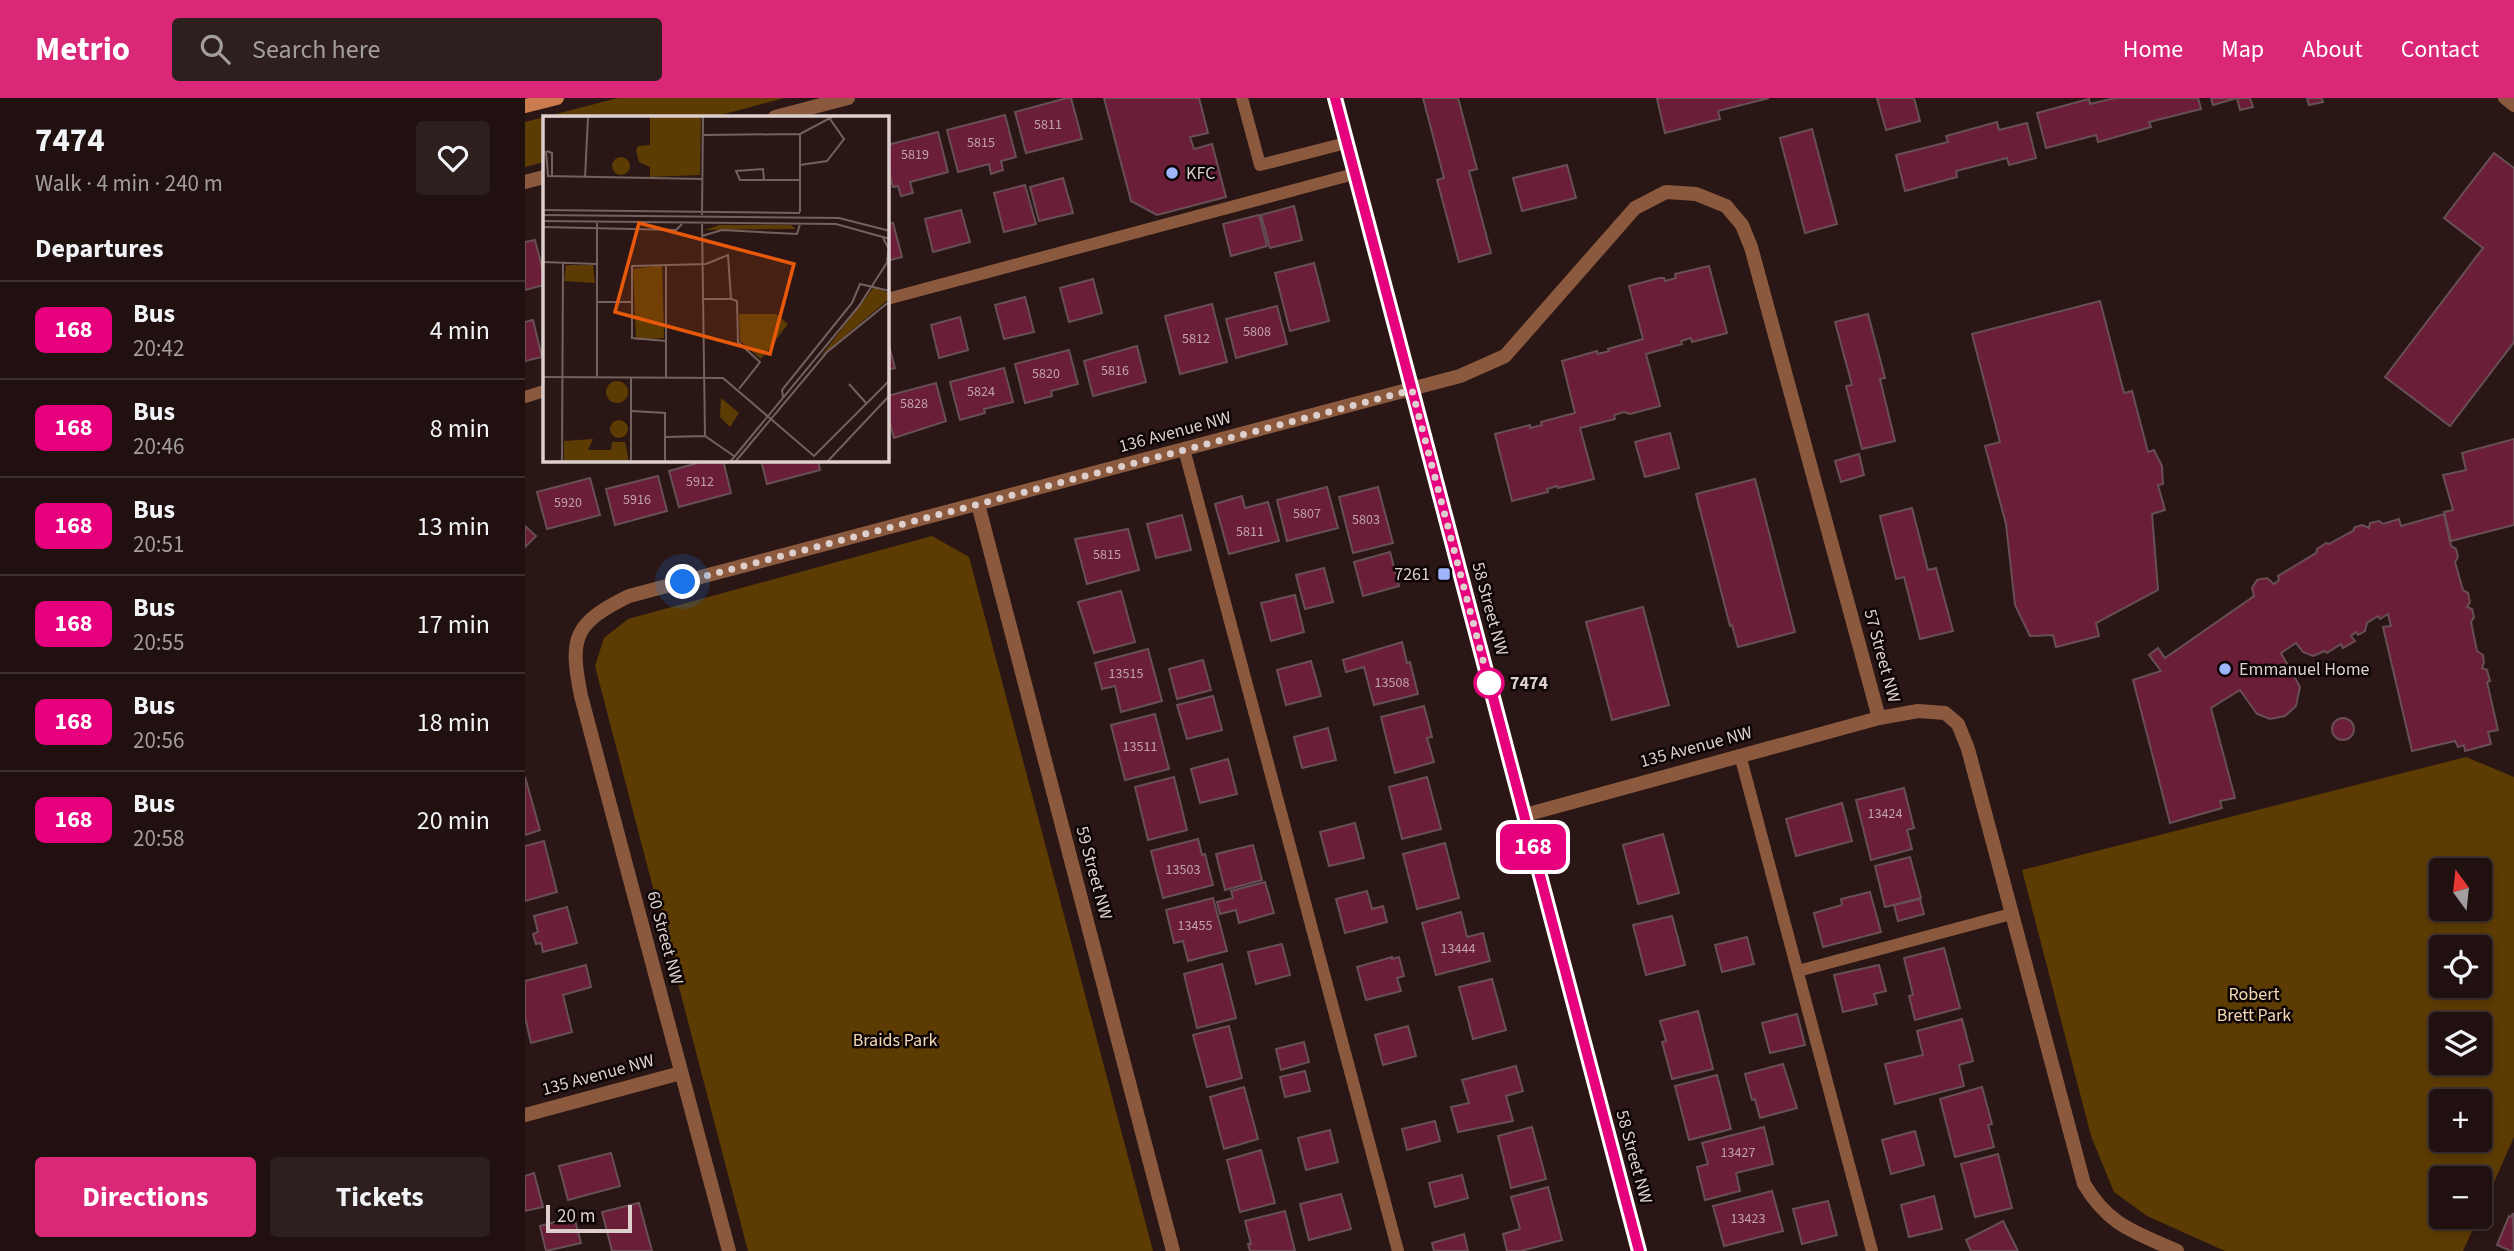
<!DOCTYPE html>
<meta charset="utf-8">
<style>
:root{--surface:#201110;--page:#2d1f1e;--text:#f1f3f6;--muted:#a29d9f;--line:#3d3130;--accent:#db2777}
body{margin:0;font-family:"Source Sans 3",sans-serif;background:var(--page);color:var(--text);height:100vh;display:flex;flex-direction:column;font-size:26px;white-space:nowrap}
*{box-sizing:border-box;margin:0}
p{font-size:23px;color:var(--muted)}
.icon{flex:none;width:38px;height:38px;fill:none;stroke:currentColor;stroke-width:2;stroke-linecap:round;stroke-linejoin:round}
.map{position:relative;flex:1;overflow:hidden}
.drawer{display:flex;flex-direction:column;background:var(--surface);width:525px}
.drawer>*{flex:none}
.badge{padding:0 14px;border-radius:10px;font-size:24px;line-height:46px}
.needle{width:46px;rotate:345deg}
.fabs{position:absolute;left:1904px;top:760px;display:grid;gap:14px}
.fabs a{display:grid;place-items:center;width:63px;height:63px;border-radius:7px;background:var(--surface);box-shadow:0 4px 10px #0003,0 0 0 2px var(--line);font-size:35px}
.scale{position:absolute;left:21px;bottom:18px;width:86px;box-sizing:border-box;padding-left:7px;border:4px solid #ddcfcd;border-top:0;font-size:19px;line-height:24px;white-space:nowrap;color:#ddcfcd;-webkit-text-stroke:5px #0d0505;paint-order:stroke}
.you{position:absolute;width:35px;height:35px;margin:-18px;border:5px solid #fff;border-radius:50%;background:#1a73e8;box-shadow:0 0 0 10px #1a73e833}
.map>.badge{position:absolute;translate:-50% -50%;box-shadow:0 0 0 4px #fff}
h2{padding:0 35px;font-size:26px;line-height:63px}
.round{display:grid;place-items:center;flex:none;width:74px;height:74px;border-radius:7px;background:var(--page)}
.overview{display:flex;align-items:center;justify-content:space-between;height:119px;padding:0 35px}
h1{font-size:33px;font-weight:700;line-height:52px}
.button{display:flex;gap:14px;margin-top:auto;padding:14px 35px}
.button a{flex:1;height:80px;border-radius:7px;background:var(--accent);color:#fff;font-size:28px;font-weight:700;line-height:80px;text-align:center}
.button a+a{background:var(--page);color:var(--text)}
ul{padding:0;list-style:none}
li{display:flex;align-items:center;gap:21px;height:98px;padding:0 35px;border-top:2px solid var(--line)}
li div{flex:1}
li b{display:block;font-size:26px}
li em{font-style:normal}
li .badge{min-width:77px;font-weight:700;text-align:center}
header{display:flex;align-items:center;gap:42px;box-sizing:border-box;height:98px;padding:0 35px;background:var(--accent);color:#fff}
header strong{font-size:33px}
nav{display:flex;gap:38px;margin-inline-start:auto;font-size:24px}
.search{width:490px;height:63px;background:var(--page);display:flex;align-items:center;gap:18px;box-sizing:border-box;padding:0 24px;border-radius:7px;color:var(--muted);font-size:26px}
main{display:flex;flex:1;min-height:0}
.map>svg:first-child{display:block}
.green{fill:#5d3c03;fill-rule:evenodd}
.building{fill:#6b1e38;stroke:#674f55;stroke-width:2}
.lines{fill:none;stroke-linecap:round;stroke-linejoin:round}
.service{stroke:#8b5a3e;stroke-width:12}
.minor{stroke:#8b5a3e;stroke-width:14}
.tertiary{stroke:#8b5a3e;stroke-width:14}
.secondary{stroke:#ca7c4e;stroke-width:14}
.line-casing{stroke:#fff;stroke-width:16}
.line{stroke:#e6007e;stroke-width:10}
.walk{stroke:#ddcfcd;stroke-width:7;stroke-dasharray:0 12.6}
.poi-dot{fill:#9eb4fd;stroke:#0d0505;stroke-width:2.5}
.stop-dot{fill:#fff;stroke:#e6007e;stroke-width:3.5}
.labels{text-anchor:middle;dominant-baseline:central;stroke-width:5;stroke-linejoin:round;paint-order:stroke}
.number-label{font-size:14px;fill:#c0a3a8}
.poi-label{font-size:18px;fill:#ddcfcd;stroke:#0d0505;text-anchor:start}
.street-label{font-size:18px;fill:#ddcfcd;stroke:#0d0505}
.stop-label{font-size:18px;font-weight:bold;fill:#ddcfcd;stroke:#0d0505;text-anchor:start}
.park-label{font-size:18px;fill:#f5d9b6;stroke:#0d0505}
.inset-road{fill:none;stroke:#72615f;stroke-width:2}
.view{fill:#e8590c;fill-opacity:0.15;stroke:#e8590c;stroke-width:3.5}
.inset-edge{fill:none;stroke:#ddcfcd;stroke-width:3.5}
</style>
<header>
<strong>Metrio</strong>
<div class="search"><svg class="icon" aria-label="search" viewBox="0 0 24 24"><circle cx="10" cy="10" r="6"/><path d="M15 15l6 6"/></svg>Search here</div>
<nav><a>Home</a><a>Map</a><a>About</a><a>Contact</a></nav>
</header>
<main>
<section class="drawer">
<div class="overview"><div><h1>7474</h1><p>Walk · 4 min · 240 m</p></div><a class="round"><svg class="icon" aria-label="heart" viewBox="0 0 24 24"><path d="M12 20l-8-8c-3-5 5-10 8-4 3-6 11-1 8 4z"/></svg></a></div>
<h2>Departures</h2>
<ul>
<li><span class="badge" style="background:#e6007e;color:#fff">168</span><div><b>Bus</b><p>20:42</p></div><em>4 min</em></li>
<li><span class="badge" style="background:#e6007e;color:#fff">168</span><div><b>Bus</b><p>20:46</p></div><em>8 min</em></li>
<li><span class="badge" style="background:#e6007e;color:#fff">168</span><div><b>Bus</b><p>20:51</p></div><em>13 min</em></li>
<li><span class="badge" style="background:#e6007e;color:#fff">168</span><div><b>Bus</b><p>20:55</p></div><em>17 min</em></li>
<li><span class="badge" style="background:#e6007e;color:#fff">168</span><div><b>Bus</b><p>20:56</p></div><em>18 min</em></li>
<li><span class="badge" style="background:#e6007e;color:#fff">168</span><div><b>Bus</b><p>20:58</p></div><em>20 min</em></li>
</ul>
<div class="button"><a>Directions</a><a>Tickets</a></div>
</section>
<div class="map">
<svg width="1989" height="1153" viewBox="0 0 1989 1153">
<rect width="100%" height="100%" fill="#2a1715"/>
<g class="green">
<polygon points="93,0 260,0 188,19 19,19 19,64 0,69 0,24"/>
<polygon points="407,438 444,459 628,1153 223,1153 70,568 79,540 103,521"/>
<path d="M1941,659l48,20v360l-34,77v-36h-39v38h38l-16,35h-238l-78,-35 -33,-24 -23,-56 -69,-266zM1916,772h39v38h-39zM1916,849h39v38h-39zM1916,926h39v38h-39zM1916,1003h39v38h-39z"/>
</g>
<g class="building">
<polygon points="542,0 546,0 557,41 501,55 490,14"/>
<polygon points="579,0 674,0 683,35 665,39 669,51 687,46 701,99 632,117 606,103"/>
<polygon points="898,0 933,0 952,71 944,73 966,155 934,164 912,82 919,80"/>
<polygon points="1136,0 1244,0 1193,13 1195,21 1140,35 1132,1"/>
<polygon points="1352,0 1389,0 1395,23 1361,32"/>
<polygon points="1590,0 1673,0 1676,11 1624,24 1626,29 1573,44 1571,37 1521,50 1512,15 1564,1 1565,6"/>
<polygon points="1686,0 1725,0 1728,9 1715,12 1712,0 1688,7"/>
<polygon points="1782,0 1797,0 1798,4 1784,7"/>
<polygon points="480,17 491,59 476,63 478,72 466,76 464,66 433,74 422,32"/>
<polygon points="1472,24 1474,32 1502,25 1511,60 1484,67 1482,60 1431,73 1432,79 1380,93 1371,57 1423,44 1421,38"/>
<polygon points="1287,31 1312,126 1280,135 1255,40"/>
<polygon points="413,34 423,74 385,84 388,95 376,98 373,88 368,89 362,67 362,47"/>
<polygon points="1969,55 1989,70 1989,244 1925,328 1860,279 1958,150 1919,120"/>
<polygon points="1042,67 1051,100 997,113 988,80"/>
<polygon points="538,80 548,115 514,123 505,89"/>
<polygon points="500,87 511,126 479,134 469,95"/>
<polygon points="769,108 777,142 745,150 736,117"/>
<polygon points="436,112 445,144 408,154 400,121"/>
<polygon points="734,117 742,148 706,158 698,126"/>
<polygon points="368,125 377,159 362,163 362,126"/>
<polygon points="10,142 19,177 19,187 0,192 0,144"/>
<polygon points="789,165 804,223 765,233 750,175"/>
<polygon points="1184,168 1202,235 1167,244 1166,240 1156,243 1157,246 1121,256 1135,308 1105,316 1099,314 1089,317 1090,321 1055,330 1069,381 1033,390 1032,388 1022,391 1023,394 987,403 970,336 1005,327 1005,330 1017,327 1016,324 1050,315 1037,263 1072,253 1073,256 1084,253 1083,251 1118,241 1104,188 1134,180 1139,180 1140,183 1151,180 1150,176"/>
<polygon points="568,181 577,215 544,224 535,190"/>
<polygon points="500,199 509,234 479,241 470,207"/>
<polygon points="1575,203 1599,295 1607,293 1623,354 1629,352 1637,368 1638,386 1633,387 1640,412 1627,416 1633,492 1571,525 1574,538 1531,549 1528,537 1505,538 1490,507 1481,426 1460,348 1475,344 1447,236"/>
<polygon points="687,206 702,264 655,276 640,218"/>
<polygon points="752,208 762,246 711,260 701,221"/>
<polygon points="1343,216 1360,280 1355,281 1370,343 1337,351 1321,288 1327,287 1310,224"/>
<polygon points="435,219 443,252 414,260 406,227"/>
<polygon points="8,222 17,259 0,263 0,224"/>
<polygon points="362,240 370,270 362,272"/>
<polygon points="612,248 621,284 568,298 559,263"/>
<polygon points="544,252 553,286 526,293 527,298 500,305 490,266"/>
<polygon points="479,270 488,304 459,311 460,315 435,322 425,284"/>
<polygon points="411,285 421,323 369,340 362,315 362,298"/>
<polygon points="1145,335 1154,370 1120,379 1110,344"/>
<polygon points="1989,341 1989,427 1926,443 1919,414 1928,412 1918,377 1941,372 1937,355"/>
<polygon points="1334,356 1339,377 1316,384 1310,363"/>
<polygon points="183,362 198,362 206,395 154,409 144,373"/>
<polygon points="236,362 293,362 295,372 242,386"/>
<polygon points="133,378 142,413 90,427 81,391"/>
<polygon points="65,380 75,417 22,431 12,394"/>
<polygon points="1230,381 1270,534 1213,549 1207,527 1205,528 1171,396"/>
<polygon points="802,389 813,430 762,443 752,402"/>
<polygon points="853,389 868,445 828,455 814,399"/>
<polygon points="717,398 720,410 743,404 754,443 704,456 690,406"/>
<polygon points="1387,410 1403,472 1411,470 1428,533 1395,541 1379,479 1371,481 1355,418"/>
<polygon points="1919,416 1926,448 1931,451 1933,459 1930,464 1938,492 1943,495 1945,504 1942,509 1947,511 1949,519 1946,524 1952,553 1958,557 1959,564 1957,570 1962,572 1965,583 1962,584 1973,632 1963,634 1966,646 1940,653 1939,647 1933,649 1930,643 1887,653 1858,529 1866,528 1863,516 1855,521 1853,518 1842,525 1840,533 1833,537 1831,534 1826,538 1830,543 1818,550 1816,546 1802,555 1800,553 1788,558 1778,554 1771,545 1756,555 1775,589 1771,608 1760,618 1745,621 1732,616 1715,592 1686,610 1710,700 1695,703 1697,710 1645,725 1608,582 1636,573 1624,557 1633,550 1640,560 1729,498 1727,490 1732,482 1742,480 1749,486 1754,482 1753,478 1791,455 1792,451 1801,445 1804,446 1828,433 1830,429 1837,427 1844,430 1845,425 1854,423 1858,426 1874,421 1876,428"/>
<polygon points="657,417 666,452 631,460 622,426"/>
<polygon points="0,428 11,438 0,449"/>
<polygon points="603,431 614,472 562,486 550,441"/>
<polygon points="865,454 874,488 838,498 829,464"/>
<polygon points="799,470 808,504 780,511 771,477"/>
<polygon points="596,493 610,544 569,555 553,504"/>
<polygon points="770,497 779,534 746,543 736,505"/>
<polygon points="1118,509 1144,607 1087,622 1061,524"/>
<polygon points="877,544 882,565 885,564 893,596 849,607 839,569 821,574 818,562"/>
<polygon points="623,551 637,603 596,614 590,588 577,591 570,565"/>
<polygon points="678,562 686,592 652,601 644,571"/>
<polygon points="786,563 796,598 761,607 752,572"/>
<polygon points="688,598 697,632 662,641 652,607"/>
<polygon points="899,608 907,639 902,640 909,664 870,675 856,619"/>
<polygon points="630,616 644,671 600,682 586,627"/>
<circle cx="1818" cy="631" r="11"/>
<polygon points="803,630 811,662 777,670 769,639"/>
<polygon points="703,661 712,696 675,705 666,671"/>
<polygon points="0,679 15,732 0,737"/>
<polygon points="649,679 662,732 623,742 610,689"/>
<polygon points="902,679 916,731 877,741 864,689"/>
<polygon points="1379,690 1389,730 1382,732 1387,751 1346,762 1331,702"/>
<polygon points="1317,705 1327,743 1271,758 1261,721"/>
<polygon points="830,725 839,760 804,768 795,734"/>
<polygon points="1138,736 1154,795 1113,806 1098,747"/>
<polygon points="673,741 677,757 680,756 688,787 638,800 626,753"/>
<polygon points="19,743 32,794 0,803 0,748"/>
<polygon points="920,745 934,800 892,811 878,756"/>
<polygon points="728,747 737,782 700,792 691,756"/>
<polygon points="1385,759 1396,800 1360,809 1350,768"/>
<polygon points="740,784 749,815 714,825 711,812 695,816 692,804 708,800 706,793"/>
<polygon points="842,793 847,811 858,808 862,824 820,835 811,801"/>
<polygon points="1345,794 1356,834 1298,849 1289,815 1317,807 1316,801"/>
<polygon points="688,800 702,853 663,863 658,843 649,845 641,812"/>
<polygon points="1395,801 1399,816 1373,823 1369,807"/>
<polygon points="42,809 52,845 18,854 16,845 11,846 8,836 13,834 9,818"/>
<polygon points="936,814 942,839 958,835 965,863 911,877 897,825"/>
<polygon points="1147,818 1160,867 1121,877 1108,827"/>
<polygon points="1222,839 1229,866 1197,874 1190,847"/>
<polygon points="757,846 765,877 731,886 723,854"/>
<polygon points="1419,850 1435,910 1390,922 1384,898 1388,897 1379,860"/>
<polygon points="867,859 867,861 874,859 879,878 872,880 876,893 841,902 832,869"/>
<polygon points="697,866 711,920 672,930 659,876"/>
<polygon points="61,867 66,889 38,897 47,934 6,945 0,919 0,883"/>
<polygon points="1354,867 1361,893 1349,896 1352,906 1318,914 1309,877"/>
<polygon points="967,881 981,932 948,941 934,889"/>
<polygon points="1173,913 1188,971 1147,981 1137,944 1141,943 1135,923"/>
<polygon points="1272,916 1280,947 1245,955 1237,925"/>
<polygon points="1437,921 1448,963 1434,967 1439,988 1370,1006 1360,966 1398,957 1392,933"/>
<polygon points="704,928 717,980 682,989 668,937"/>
<polygon points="883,928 891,958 858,967 850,937"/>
<polygon points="779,944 784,964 756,972 751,951"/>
<polygon points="1258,966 1272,1010 1235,1020 1230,1001 1227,1002 1220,976"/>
<polygon points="991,968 998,993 981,998 988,1023 933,1034 926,1009 944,1005 937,982"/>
<polygon points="780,973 785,993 760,999 755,979"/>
<polygon points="1192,977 1206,1031 1164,1042 1150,988"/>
<polygon points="719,989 733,1041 699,1051 685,999"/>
<polygon points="1457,989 1467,1026 1463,1027 1469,1049 1430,1059 1415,1001"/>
<polygon points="910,1023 915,1043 882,1052 877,1031"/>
<polygon points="1007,1029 1021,1081 986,1090 973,1038"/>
<polygon points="1239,1029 1248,1066 1211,1075 1215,1093 1180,1102 1172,1069 1183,1066 1177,1045"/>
<polygon points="805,1032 813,1064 781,1072 773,1040"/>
<polygon points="1390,1033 1399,1067 1366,1076 1357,1042"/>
<polygon points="736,1052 750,1105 715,1114 702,1062"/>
<polygon points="86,1055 95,1088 43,1102 34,1068"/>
<polygon points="1473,1056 1487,1110 1450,1119 1436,1066"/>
<polygon points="9,1075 18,1109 0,1113 0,1078"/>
<polygon points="937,1077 943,1100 910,1109 904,1085"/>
<polygon points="1023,1089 1037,1142 996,1153 982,1153 978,1136 995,1131 986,1099"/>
<polygon points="1247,1093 1258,1133 1199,1148 1188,1108"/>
<polygon points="816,1096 826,1131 784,1142 775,1106"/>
<polygon points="1409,1098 1417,1131 1384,1139 1376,1107"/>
<polygon points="1303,1103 1312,1137 1277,1146 1268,1111"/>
<polygon points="114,1105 127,1153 87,1153 77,1114"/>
<polygon points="760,1113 770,1153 725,1153 723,1146 726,1146 720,1123"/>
<polygon points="1988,1115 1989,1153 1986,1153 1972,1147 1984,1118 1986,1119"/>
<polygon points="49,1119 56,1145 21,1153 15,1128"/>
<polygon points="1478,1123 1493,1153 1446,1153 1441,1142"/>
<polygon points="939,1136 943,1153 909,1153 907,1145"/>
</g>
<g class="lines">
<g class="service">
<polyline points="717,0 735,67 821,45"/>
<polyline points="1979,0 1989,8"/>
<polyline points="362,201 829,76"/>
<polyline points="0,299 19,293"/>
<polyline points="659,351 873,1153"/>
<polyline points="1215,657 1347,1153"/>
<polyline points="1273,873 1486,816"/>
</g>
<g class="minor">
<polyline points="250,19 323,0"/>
<polyline points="0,84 19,79"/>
<polyline points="453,406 648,1153"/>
<path d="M1000,717l354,-97 39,-7 27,2 13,11 10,25 116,435c25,42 51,48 93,67"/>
<polyline points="0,1017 156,975"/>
<path d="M204,1153l-148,-555c-12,-59 -7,-73 48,-100l831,-220 45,-20 130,-148 31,-16 30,2 30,12 16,19 9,22 128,471"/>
</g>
<polyline class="tertiary" points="810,0 1114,1153"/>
<polyline class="secondary" points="0,8 32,0"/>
</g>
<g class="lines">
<defs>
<polyline id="line" points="810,0 1114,1153"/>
</defs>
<use href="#line" class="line-casing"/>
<use href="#line" class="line"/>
<polyline class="walk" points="158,484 887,292 964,585"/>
</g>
<g class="poi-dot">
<circle cx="647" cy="75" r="7"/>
<rect x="912" y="469" width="14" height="14" rx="3.5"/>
<circle cx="1700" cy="571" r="7"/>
</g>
<circle class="stop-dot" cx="964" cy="585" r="14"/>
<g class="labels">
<g class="number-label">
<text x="523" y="27">5811</text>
<text x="456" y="45">5815</text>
<text x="390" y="57">5819</text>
<text x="732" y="234">5808</text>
<text x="671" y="241">5812</text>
<text x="590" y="273">5816</text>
<text x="521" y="276">5820</text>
<text x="456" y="294">5824</text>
<text x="389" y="306">5828</text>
<text x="175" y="384">5912</text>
<text x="112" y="402">5916</text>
<text x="43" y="405">5920</text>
<text x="782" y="416">5807</text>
<text x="841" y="422">5803</text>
<text x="725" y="434">5811</text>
<text x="582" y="457">5815</text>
<text x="601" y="576">13515</text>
<text x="867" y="585">13508</text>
<text x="615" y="649">13511</text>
<text x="1360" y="716">13424</text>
<text x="658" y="772">13503</text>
<text x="670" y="828">13455</text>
<text x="933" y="851">13444</text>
<text x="1213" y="1055">13427</text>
<text x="1223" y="1121">13423</text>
</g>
<g class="poi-label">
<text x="661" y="75">KFC</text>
<text x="905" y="476" text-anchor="end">7261</text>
<text x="1714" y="571">Emmanuel Home</text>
</g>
<g class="street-label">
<text transform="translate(650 334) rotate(-15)">136 Avenue NW</text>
<text transform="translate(965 511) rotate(75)">58 Street NW</text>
<text transform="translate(1357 558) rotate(75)">57 Street NW</text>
<text transform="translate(1171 649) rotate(-15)">135 Avenue NW</text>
<text transform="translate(569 775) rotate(75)">59 Street NW</text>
<text transform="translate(140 840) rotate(75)">60 Street NW</text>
<text transform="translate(73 977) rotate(-15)">135 Avenue NW</text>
<text transform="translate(1109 1059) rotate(75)">58 Street NW</text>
</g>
<g class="stop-label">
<text x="985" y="585">7474</text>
</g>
<g class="park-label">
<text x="1729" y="896">Robert<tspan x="1729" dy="21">Brett Park</tspan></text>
<text x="370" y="942">Braids Park</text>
</g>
</g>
<g transform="translate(18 18)">
<rect width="346" height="346" fill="#2a1715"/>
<path d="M107,0h51l-1,59 -50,2v-10l-11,-5 -3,-11 2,-5 12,-1zM69 50a9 9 0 1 1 18 0a9 9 0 1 1-18 0ZM176,109h72l5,4 -91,1zM23,149h27l2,18 -31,-2zM119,149l2,73 -28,2 -3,-71zM331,171l15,6v6l-68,57zM196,198h37l12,10 -27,35 -21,-18zM63 276a11 11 0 1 1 22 0a11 11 0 1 1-22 0ZM178,282l18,15 -9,14 -10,-10zM67 313a9 9 0 1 1 18 0a9 9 0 1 1-18 0ZM50,323l-5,11h23l1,-8h13l4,20h-65v-21z" fill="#5d3c03"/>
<path class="inset-road" d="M0,1l61,-1M160,19l97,-1 34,-18M3,35l2,25 155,3M4,35l5,2v24M257,49l27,-4 17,-22 -14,-20M42,62l3,-61M221,64l-1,-11 -27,2 4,9h60M0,94l257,3M257,96v-78M0,99l296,3 51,13M159,99l1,-99M0,105l293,3 54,15M159,107l3,213M0,111l133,3 6,-6M159,120l20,-6 75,4 3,-10M340,122l6,11 -2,12M0,146l54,2M159,183h29M54,186h34M123,225l-34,-3v-72l74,-2 22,-9 3,44 6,2 1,41 22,20 -21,27M0,261l180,1 91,78 76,-76M54,261v-154M123,261v-113M306,268l18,20M240,281l-1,-7 70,-87 8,-19 30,7M89,295l33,2v49M123,321l39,-1 29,20M19,346l1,-199M88,346v-85M187,346l129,-156 31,-48M192,346l92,-110 63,-51M284,346l63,-67"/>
<path class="view" d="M96,107l155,41 -24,90 -155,-42z"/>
<rect width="346" height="346" class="inset-edge"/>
</g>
</svg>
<div class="fabs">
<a><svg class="needle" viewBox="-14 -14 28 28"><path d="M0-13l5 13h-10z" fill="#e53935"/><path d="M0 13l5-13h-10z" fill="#a29d9f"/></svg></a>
<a><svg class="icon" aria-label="locate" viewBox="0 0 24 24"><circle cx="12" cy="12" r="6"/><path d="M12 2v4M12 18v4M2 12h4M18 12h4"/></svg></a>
<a><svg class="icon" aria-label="layers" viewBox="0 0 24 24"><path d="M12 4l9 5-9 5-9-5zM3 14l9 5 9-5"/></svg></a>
<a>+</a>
<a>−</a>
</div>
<div class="scale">20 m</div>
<div class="you" style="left:158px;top:484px"></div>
<b class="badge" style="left:1008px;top:749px;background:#e6007e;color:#fff">168</b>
</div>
</main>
